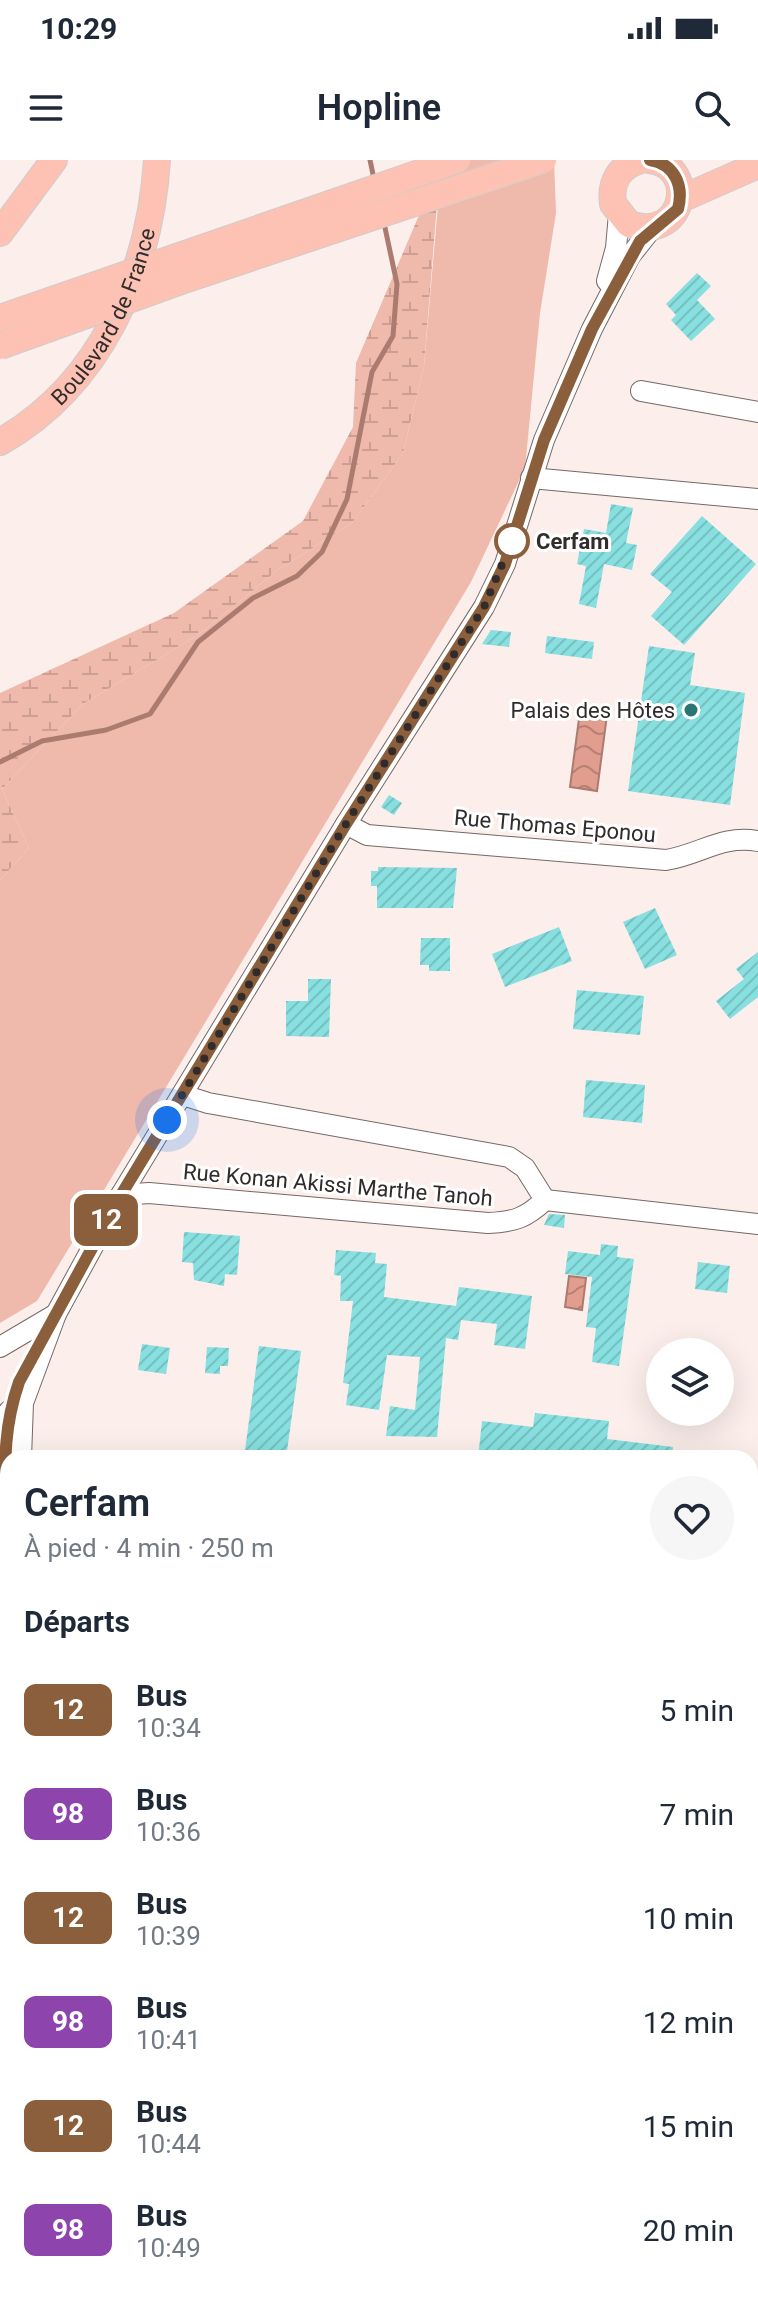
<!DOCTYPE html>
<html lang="fr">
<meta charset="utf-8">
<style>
:root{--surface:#fff;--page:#f6f6f7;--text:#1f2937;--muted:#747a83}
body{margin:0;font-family:Roboto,sans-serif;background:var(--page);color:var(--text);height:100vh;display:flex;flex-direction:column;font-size:30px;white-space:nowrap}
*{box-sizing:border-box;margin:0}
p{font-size:26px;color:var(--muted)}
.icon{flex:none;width:44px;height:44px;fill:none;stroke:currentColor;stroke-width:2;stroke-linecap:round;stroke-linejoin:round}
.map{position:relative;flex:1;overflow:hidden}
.panel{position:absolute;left:0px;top:1290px;width:758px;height:848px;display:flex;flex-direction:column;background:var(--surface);border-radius:24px 24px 0 0;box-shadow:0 8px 32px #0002}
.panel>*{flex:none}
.badge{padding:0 16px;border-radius:12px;font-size:28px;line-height:52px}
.controls{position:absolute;left:646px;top:1178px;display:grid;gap:16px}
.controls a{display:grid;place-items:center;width:88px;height:88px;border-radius:50%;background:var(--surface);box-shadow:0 8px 32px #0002;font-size:40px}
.you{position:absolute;width:40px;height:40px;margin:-20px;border:6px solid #fff;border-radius:50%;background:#1a73e8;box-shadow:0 0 0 12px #1a73e833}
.map>.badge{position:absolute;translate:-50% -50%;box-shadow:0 0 0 4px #fff}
h2{padding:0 24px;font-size:30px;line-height:72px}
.round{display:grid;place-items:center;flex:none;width:84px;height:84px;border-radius:42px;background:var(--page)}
.head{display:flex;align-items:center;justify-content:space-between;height:136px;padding:0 24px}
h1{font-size:38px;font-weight:600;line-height:60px}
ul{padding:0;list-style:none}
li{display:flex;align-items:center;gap:24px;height:104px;padding:0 24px}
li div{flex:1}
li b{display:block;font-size:30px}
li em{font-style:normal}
li .badge{min-width:88px;font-weight:700;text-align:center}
.status{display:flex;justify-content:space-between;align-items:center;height:56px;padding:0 40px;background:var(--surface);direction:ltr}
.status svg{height:22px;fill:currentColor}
header{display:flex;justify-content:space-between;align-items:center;height:104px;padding:0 24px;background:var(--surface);font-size:36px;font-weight:600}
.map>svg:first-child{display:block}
.green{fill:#efb9ac}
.wetland{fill:url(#wetland-marsh)}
.water{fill:url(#water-waves);stroke:#ac7b70;stroke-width:2}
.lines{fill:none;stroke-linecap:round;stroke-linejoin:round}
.stream{stroke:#ac7b70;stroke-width:5}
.building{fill:url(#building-hatch)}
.minor-casing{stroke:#746966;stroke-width:22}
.major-casing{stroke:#cecccc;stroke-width:28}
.minor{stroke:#fff;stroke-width:20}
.major{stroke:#fdc2b4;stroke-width:26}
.major-bridge-casing{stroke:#cecccc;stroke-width:28;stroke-linecap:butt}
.major-bridge{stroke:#fdc2b4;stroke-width:26}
.line-casing{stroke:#fff;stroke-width:18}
.line{stroke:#8b5e3c;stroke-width:12}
.walk{stroke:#312c2b;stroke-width:8;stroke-dasharray:0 14.4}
.stop-dot{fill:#fff;stroke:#8b5e3c;stroke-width:4}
.poi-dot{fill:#2b7575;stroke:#fff;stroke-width:3}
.labels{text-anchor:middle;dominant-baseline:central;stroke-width:6;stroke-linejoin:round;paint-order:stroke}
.street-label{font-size:22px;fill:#312c2b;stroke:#fff}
.stop-label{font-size:22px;font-weight:bold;fill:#312c2b;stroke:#fff;text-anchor:start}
.poi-label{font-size:22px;fill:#312c2b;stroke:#fff;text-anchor:end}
</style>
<div class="status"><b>10:29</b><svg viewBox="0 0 49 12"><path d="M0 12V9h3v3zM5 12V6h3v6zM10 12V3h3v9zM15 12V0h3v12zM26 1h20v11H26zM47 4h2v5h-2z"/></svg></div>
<header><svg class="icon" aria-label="menu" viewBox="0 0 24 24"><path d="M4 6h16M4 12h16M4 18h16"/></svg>Hopline<svg class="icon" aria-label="search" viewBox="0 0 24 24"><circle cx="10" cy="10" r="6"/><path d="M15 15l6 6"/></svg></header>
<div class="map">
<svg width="758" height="2138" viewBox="0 0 758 2138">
<defs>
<pattern id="wetland-marsh" width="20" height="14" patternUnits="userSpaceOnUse" patternTransform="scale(2)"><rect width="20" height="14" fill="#efb9ac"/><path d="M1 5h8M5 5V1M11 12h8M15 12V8" fill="none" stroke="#cd9f94"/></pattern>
<pattern id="water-waves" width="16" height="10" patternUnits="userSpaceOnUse" patternTransform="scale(2)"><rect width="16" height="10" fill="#e19d8d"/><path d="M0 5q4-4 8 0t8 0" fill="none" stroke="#b78073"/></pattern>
<pattern id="building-hatch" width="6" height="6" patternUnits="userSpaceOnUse" patternTransform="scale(2)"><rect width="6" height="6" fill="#87dfe0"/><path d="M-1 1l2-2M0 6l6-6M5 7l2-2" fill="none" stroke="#75c0c0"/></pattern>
</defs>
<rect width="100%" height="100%" fill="#fbeeeb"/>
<polygon class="green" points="442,0 554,0 556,53 540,153 525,308 471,422 37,1141 0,1163 0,720 29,688 2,629 83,544 198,475 279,409 352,363 403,293 424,206"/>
<polygon class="wetland" points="440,6 424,206 403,293 352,363 279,409 198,475 83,544 2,629 29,688 0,720 0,533 174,453 303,361 353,267 356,203"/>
<g class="water">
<polygon points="580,551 607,555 597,631 570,627"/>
<polygon points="569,1116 586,1118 582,1150 565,1147"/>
<polygon points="0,1820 8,1824 8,2130 492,2130 496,2138 0,2138"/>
</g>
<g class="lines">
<g class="stream">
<polyline points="370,0 374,19"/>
<polyline points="0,602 42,581 106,570 150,554 198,482 253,438 297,416 322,392 347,339 372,212 393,176 397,124 384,63"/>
</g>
</g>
<g class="building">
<polygon points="697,113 711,126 697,140 715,159 691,181 671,160 676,155 666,144"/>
<polygon points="611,344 633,348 626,383 637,385 632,410 604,404 596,448 579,444 586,406 577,404 584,369 606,373"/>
<polygon points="702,356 756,404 684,485 651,456 672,432 650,414"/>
<polygon points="491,470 511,472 509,487 482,484"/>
<polygon points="547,476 594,482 592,499 545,493"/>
<polygon points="649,486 695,493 690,525 745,533 730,645 628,631"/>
<polygon points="389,635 402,643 394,655 381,647"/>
<polygon points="378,707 457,708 453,748 377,748 377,726 371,726 371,711 378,711"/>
<polygon points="655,748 677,795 645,809 623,762"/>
<polygon points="559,767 572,801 505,827 492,794"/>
<polygon points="421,778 450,778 450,811 429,811 429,805 420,805"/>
<polygon points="758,792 758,837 730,859 716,841 744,819 736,809"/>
<polygon points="308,819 331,819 329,877 286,876 286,841 308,841"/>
<polygon points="577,830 644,836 640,875 573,869"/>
<polygon points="586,920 645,925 642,963 583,957"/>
<polygon points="549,1054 565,1055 564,1068 544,1065"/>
<polygon points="184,1072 240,1076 237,1115 225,1114 224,1126 194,1120 193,1103 182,1102"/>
<polygon points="601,1084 618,1086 617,1097 634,1099 619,1206 592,1202 596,1168 586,1167 592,1117 565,1114 568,1091 600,1095"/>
<polygon points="336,1090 376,1093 375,1103 387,1104 384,1137 456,1146 459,1127 532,1136 525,1189 494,1185 497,1164 461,1160 458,1180 446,1178 437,1277 386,1276 390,1246 415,1250 420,1197 387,1195 379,1250 346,1245 349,1224 343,1223 353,1141 340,1141 341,1116 334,1115"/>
<polygon points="698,1102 730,1106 727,1133 695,1129"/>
<polygon points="142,1184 170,1188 166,1214 138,1210"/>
<polygon points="259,1186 301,1191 286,1298 244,1298"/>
<polygon points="207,1187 229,1188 228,1206 220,1206 220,1214 205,1213"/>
<polygon points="535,1253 609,1261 607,1279 673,1287 672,1298 478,1298 482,1261 533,1267"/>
</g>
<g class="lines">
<defs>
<g id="minor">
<polyline points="607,121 616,88 619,54"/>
<polyline points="641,231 758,252"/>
<polyline points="531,318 758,339"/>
<path d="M346,664l21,11 299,25c36,-6 54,-25 92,-19"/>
<polyline points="183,935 208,943 509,997 525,1008 545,1040"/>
<path d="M121,1035l28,-2 339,30c26,-1 38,-5 57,-23l213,24"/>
<polyline points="0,1187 56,1154"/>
<polyline points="21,1298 23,1243 56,1154 121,1035 346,664 484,447 505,404 544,280 592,169 630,96 653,67"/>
<polyline points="8,1345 4,1287 9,1251"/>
<polyline points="750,1409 758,1410"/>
<polyline points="750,1481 758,1482"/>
<polyline points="0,1506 8,1511"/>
<polyline points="750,1789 758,1790"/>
<polyline points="750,2060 758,2066"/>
<polyline points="603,2130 613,2138"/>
<polyline points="643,2130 645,2138"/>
<polyline points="569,2138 577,2130"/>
</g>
<g id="major">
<path d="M641,0c-22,6 -31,22 -28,44l16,20c55,20 71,-58 21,-64"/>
<polyline points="681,39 758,5"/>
<polyline points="0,73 54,0"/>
<path id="s1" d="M0,282c101,-57 150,-171 157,-282"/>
</g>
</defs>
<use href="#minor" class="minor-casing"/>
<use href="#major" class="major-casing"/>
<use href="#minor" class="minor"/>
<use href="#major" class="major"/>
<defs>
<g id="major-bridge">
<polyline points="0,158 457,0"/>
<polyline points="0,186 181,121 543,0"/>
</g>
</defs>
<use href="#major-bridge" class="major-bridge-casing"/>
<use href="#major-bridge" class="major-bridge"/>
</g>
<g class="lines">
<defs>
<path id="line" d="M8,1345c-5,-44 -3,-82 11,-123l102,-187 225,-371 138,-217 21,-43 39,-124 48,-111 48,-88 38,-32c6,-23 -3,-45 -28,-49"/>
</defs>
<use href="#line" class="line-casing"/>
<use href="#line" class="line"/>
<polyline class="walk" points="167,960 346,664 484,447 512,381"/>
</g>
<circle class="stop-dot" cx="512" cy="381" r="16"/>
<circle class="poi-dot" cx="691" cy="550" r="8"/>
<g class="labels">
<g class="street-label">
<text stroke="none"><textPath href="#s1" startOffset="168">Boulevard de France</textPath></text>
<text transform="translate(555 666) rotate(5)">Rue Thomas Eponou</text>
<text transform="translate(338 1025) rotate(5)">Rue Konan Akissi Marthe Tanoh</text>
</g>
<g class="stop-label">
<text x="536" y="381">Cerfam</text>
</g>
<g class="poi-label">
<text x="675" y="550">Palais des Hôtes</text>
</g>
</g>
</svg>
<div class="controls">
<a><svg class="icon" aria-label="layers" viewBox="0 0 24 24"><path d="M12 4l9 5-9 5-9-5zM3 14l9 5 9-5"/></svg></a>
</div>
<div class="you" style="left:167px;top:960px"></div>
<b class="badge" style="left:106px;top:1060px;background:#8b5e3c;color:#fff">12</b>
<section class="panel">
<div class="head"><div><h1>Cerfam</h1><p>À pied · 4 min · 250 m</p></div><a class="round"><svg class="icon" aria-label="heart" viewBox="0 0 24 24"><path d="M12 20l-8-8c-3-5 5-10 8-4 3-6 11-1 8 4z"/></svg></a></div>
<h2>Départs</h2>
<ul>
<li><span class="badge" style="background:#8b5e3c;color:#fff">12</span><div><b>Bus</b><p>10:34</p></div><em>5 min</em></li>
<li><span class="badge" style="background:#8e44ad;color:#fff">98</span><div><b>Bus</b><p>10:36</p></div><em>7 min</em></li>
<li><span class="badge" style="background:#8b5e3c;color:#fff">12</span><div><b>Bus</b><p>10:39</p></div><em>10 min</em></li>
<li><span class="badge" style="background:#8e44ad;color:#fff">98</span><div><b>Bus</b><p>10:41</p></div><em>12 min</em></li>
<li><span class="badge" style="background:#8b5e3c;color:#fff">12</span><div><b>Bus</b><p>10:44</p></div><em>15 min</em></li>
<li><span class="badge" style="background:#8e44ad;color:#fff">98</span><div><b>Bus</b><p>10:49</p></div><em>20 min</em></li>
</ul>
</section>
</div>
